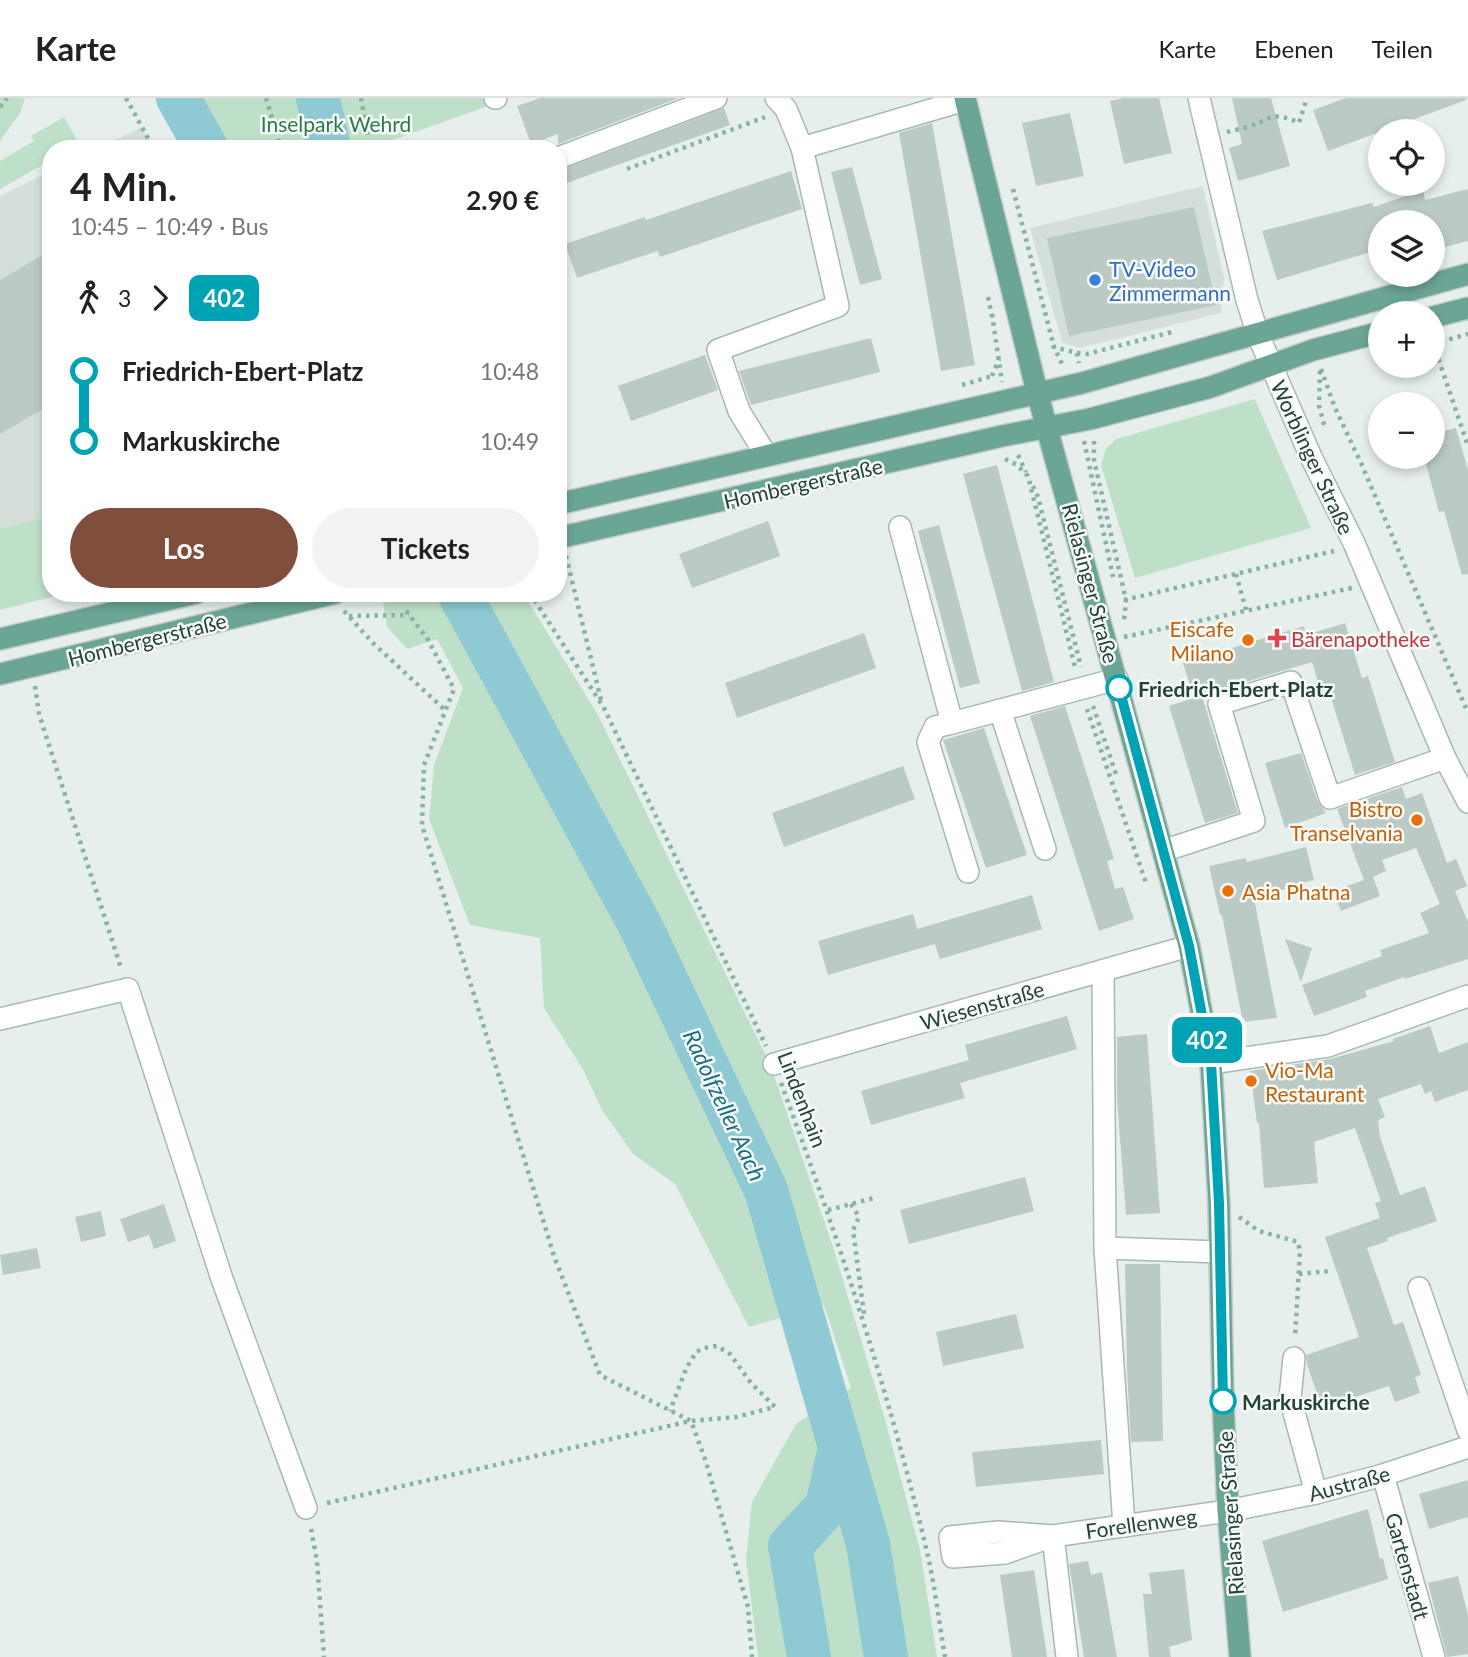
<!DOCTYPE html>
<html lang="de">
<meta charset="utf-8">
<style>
:root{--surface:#fff;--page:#f2f2f2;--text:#222;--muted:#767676;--line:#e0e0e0;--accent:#804e3d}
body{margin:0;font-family:Lato,sans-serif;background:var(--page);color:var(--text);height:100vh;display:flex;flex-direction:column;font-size:26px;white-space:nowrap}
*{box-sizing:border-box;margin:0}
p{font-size:23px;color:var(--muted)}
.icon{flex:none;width:38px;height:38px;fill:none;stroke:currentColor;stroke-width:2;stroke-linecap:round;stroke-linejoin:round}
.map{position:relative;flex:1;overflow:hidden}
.panel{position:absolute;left:42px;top:42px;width:525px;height:462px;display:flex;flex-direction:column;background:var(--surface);border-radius:28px;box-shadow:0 4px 10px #0003}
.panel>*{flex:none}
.badge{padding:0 14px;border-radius:10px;font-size:24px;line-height:46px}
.buttons{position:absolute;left:1368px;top:21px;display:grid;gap:14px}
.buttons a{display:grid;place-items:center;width:77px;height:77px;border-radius:50%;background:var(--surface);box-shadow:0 4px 10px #0003;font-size:35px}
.map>.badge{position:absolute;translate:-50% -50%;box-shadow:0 0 0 4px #fff}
.legs{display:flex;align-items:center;gap:10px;height:77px;padding:0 28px;font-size:23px}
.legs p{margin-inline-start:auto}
.overview{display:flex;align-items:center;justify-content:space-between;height:119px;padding:0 28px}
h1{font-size:38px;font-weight:700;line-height:52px}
.action{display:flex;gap:14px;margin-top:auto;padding:14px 28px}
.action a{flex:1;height:80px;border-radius:42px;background:var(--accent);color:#fff;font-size:28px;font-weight:700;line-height:80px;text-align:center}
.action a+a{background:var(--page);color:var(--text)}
ul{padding:0 28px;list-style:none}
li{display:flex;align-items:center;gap:24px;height:70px;font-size:26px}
li i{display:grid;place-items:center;width:10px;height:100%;margin:0 9px;background:currentColor}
li i::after{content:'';width:18px;height:18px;margin:-9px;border:5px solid;border-radius:50%;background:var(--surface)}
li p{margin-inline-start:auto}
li:first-child i{background:linear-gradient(#0000 50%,currentColor 0)}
li:last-child i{background:linear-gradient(currentColor 50%,#0000 0)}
header{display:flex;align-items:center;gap:42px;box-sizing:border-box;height:98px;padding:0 35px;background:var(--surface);border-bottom:2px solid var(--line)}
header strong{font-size:33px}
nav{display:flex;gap:38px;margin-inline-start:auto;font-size:24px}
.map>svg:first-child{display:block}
.built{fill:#d4dfda}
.green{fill:#bfe0c8}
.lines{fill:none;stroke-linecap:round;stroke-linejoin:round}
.river{stroke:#8ec9d4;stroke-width:44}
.building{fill:#bbcac4}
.minor-casing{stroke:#a8b8b2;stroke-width:24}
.major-casing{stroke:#c2cac8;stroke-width:24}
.path{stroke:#86b3a5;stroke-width:4.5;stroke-dasharray:3.5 5;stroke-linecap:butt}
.minor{stroke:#fff;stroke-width:21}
.major{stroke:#6aa596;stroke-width:21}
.line-1-casing{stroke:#fff;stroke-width:16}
.line-1{stroke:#00a3b4;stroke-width:10}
.shop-dot{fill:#3f7fe0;stroke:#f7fbf9;stroke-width:2.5}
.health-dot{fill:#e0444e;stroke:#f7fbf9;stroke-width:2.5}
.food-dot{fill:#e8710a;stroke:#f7fbf9;stroke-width:2.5}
.stop-1-dot{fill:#fff;stroke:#00a3b4;stroke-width:3.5}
.labels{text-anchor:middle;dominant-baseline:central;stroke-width:5;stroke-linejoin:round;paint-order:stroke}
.park-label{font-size:21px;fill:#2d7a4b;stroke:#f7fbf9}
.shop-label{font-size:21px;fill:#366cbe;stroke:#f7fbf9;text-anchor:start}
.street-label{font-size:21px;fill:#24423a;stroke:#f7fbf9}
.food-label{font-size:21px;fill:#c56008;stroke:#f7fbf9;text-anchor:end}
.health-label{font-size:21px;fill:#be3a42;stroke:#f7fbf9;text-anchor:start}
.stop-label{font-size:21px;font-weight:bold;fill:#24423a;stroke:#f7fbf9;text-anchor:start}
.water-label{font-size:23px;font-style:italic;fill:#1c6f80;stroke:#f7fbf9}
</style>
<header>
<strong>Karte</strong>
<nav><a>Karte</a><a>Ebenen</a><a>Teilen</a></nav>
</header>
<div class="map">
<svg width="1468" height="1559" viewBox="0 0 1468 1559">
<rect width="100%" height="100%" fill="#e6efeb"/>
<g class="built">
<polygon points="142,29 154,51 97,51"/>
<polygon points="51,73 51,425 0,433 0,98"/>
<polygon points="1203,88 1224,180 1221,215 1080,250 1062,244 1030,130"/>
</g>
<g class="green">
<polygon points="0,0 25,0 20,15 0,43"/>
<polygon points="178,0 492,0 494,6 381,46 381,51 207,51"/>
<polygon points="64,19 82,51 51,51 51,70 46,65 0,91 0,63 34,43 31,38"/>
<polygon points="1255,301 1311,430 1135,480 1101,367 1106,351 1116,341"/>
<polygon points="51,418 51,495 68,495 0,512 0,431"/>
<polygon points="431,495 523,495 598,617 770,966 833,1149 884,1318 920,1452 937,1559 758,1559 746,1461 752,1404 796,1326 851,1290 824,1207 749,1229 675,1086 633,1056 602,1012 584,973 544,910 540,840 470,827 429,721 434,667 463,590 437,541 407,551 387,529 383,505"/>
</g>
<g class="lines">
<g class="river">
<polyline points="178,0 207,51"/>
<polyline points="318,0 329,51"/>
<polyline points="459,495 640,827 766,1092 868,1446 886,1559"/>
<polyline points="809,1559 790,1448 827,1408 839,1354"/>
</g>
</g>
<g class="building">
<polygon points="540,0 679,0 558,46 558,36 531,46 517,8"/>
<polygon points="1124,0 1159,0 1172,55 1124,66 1110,3"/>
<polygon points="1232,0 1271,0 1290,68 1238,83 1229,50 1242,46"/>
<polygon points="1346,0 1466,0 1466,2 1328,53 1313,12"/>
<polygon points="724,10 730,27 558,88 558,73"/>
<polygon points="1070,15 1084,78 1036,88 1022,25"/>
<polygon points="932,25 975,267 941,273 899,35"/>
<polygon points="852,69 882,181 860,187 831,74"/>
<polygon points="791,73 802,111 660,159 658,153 577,180 565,146 645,119 646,122"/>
<polygon points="1468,91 1468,143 1433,152 1433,124 1381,124 1381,151 1277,182 1262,133 1372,105 1374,109 1423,92 1425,102"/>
<polygon points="1194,109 1216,207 1069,238 1047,140"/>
<polygon points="51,152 51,306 0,336 0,182"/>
<polygon points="871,240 880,274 751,307 739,273"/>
<polygon points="705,257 718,292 631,323 618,288"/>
<polygon points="1456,330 1468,372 1468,476 1462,477 1444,413 1439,414 1424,359 1433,359 1433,336"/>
<polygon points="997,367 1054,584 1022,593 963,376"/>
<polygon points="768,423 780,458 692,490 679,456"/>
<polygon points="939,427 980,585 960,590 918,433"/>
<polygon points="1345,525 1362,580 1368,578 1395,664 1355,677 1328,590 1321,593 1312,564 1215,593 1202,598 1238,715 1205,725 1169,608 1194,600 1183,565 1304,528 1306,537"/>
<polygon points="864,535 876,570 737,620 725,585"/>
<polygon points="1065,608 1114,761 1107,763 1115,791 1123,789 1134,821 1099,833 1030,618"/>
<polygon points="984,630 1027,757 986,770 943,642"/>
<polygon points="1301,655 1318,704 1326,715 1285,730 1265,665"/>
<polygon points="903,668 915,701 784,749 772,715"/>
<polygon points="1402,689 1406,701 1422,695 1447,765 1456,761 1467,788 1455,793 1468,824 1468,861 1405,881 1404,879 1365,893 1367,899 1314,918 1302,887 1382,858 1380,852 1429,835 1420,815 1440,806 1416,750 1382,762 1386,773 1373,779 1380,798 1341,813 1333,793 1364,782 1337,711"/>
<polygon points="1306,749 1314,782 1284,789 1285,791 1254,800 1277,920 1243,924 1222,817 1220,817 1209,768 1246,760 1247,764"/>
<polygon points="1032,797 1042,831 940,861 935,846 828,877 818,843 913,816 917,831"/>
<polygon points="1285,841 1312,850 1301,884"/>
<polygon points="1067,918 1077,951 960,985 965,1000 871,1027 861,993 969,962 965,947"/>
<polygon points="1430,928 1439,955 1468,944 1468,992 1435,1004 1431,993 1425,996 1421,986 1378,1001 1385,1019 1378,1022 1380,1039 1400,1097 1425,1088 1437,1123 1387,1140 1388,1143 1367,1150 1394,1227 1403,1224 1421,1277 1415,1279 1420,1295 1395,1304 1389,1288 1322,1310 1307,1266 1306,1257 1359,1239 1325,1139 1380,1120 1375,1105 1381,1103 1355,1030 1314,1044 1318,1085 1264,1090 1259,1025 1257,1025 1250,973 1330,961 1394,943 1393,941"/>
<polygon points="1147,936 1160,1115 1126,1117 1117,1002 1117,939"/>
<polygon points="1025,1079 1034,1113 909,1146 900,1112"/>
<polygon points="164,1106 176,1143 154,1151 149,1137 128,1144 120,1121"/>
<polygon points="101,1113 106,1138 81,1144 75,1119"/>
<polygon points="37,1150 41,1170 3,1177 0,1157"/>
<polygon points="1125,1166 1160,1166 1163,1343 1131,1344 1127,1273"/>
<polygon points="1016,1216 1024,1250 943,1268 936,1234"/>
<polygon points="1101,1342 1104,1376 976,1389 972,1354"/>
<polygon points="1468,1382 1468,1419 1429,1431 1419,1396"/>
<polygon points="1368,1411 1380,1461 1383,1460 1388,1481 1283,1514 1262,1443"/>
<polygon points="1088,1463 1091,1477 1102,1474 1117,1559 1084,1559 1069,1466"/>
<polygon points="1184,1471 1192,1542 1169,1549 1171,1559 1149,1559 1143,1496 1152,1496 1149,1475"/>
<polygon points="1034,1472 1047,1559 1012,1559 1000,1477"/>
<polygon points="1458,1478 1468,1517 1468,1556 1447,1559 1428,1485"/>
</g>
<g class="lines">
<defs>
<g id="minor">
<polyline points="495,0 496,0"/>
<polyline points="1199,0 1247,202 1258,237 1311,359 1354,445 1445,660 1468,704"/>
<polyline points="802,50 965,2"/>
<polyline points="558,60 716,0"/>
<polyline points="766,357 739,313 718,252 838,208 802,50 786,11 776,0"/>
<polyline points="900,429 952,625 1117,581"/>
<polyline points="1000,612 1045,751"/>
<polyline points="952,625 935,629 928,644 968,774"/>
<polyline points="1163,753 1254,723 1219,606 1291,584 1330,700 1445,660"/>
<polyline points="1103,873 1105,1150 1124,1428"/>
<polyline points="0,921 128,891 222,1181 306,1410"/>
<polyline points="1211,965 1328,948 1468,898"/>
<polyline points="774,966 1189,848"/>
<polyline points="1105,1150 1220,1154"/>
<polyline points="1419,1190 1468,1332"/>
<polyline points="1294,1260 1290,1300 1316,1395"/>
<polyline points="1383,1377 1434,1559"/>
<polyline points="1053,1438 998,1434 950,1439 953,1459 1005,1455 1053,1438 1228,1413 1316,1395 1383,1377 1468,1349"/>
<polyline points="1053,1438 1067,1559"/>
</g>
<g id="major">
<polyline points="965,0 1037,294 1189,848 1211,965 1219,1105 1223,1303 1228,1413 1240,1559"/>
<polyline points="1433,219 1468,210"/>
<polyline points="558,406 1082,285 1468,176"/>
<polyline points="558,440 1002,338 1090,321 1211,289 1313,252 1381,234"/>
<polyline points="0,541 196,495"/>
<polyline points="0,576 335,495"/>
</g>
</defs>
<use href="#minor" class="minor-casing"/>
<use href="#major" class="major-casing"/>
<g class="path">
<polyline points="126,0 154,51"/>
<polyline points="266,0 281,51"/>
<polyline points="361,0 370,51"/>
<polyline points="0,9 7,0"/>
<path d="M1227,34c7,-2 15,-3 23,-6 23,-8 23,-15 49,-3l8,-25"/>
<polyline points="627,71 765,19"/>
<polyline points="1013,91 1054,249 1077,255 1079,265"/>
<polyline points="988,199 992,218"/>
<polyline points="992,216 1002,284"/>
<polyline points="1433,245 1468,348"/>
<polyline points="1433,246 1468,236"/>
<polyline points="1053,247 1063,268"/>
<polyline points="1077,255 1087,256 1176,233"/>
<polyline points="1321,271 1335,310 1361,365 1468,615"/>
<polyline points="1320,273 1319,308 1325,330"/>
<polyline points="992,278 999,261"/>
<polyline points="962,287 992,278"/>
<polyline points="1084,343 1113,479"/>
<polyline points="1094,343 1094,362 1126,502 1124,523"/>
<polyline points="1018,357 1026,374"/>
<polyline points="1005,361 1017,367 1028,378 1075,569"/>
<polyline points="1033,388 1038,399 1081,569"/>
<polyline points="566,458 602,606"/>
<polyline points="1236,476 1246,512"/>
<polyline points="530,495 604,610 766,948"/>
<polyline points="355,501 379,495"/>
<polyline points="1124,502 1334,453"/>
<polyline points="344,513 373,545 446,613"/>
<polyline points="406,513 427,540 454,591 424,667 422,727 554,1158 600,1277 691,1323 705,1361 748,1509 752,1559"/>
<polyline points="349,518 409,517"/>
<polyline points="1124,539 1352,490"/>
<polyline points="35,588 39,616 121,870"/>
<polyline points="1093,608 1117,679"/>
<polyline points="1087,611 1147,788"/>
<path d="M781,985c57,154 108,309 146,469 8,34 12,70 18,105"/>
<polyline points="851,1106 859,1119 853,1132 864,1216"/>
<polyline points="828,1112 874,1100"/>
<polyline points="1239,1119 1259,1133 1298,1144 1300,1154 1295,1239"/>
<polyline points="1299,1176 1329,1173"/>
<polyline points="327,1405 691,1323 736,1319 775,1309 751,1285 730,1256 717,1248 704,1250 696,1254 686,1271 670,1313"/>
<polyline points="311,1431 317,1463 324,1559"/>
</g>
<use href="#minor" class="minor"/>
<use href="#major" class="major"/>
</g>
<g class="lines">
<defs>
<polyline id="line-1" points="1119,590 1189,848 1211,965 1219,1105 1223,1303"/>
</defs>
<use href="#line-1" class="line-1-casing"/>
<use href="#line-1" class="line-1"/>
</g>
<circle class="shop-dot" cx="1095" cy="182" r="7"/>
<path class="health-dot" d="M1273.5 529.5h7v7h7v7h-7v7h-7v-7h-7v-7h7z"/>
<g class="food-dot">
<circle cx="1248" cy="542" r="7"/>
<circle cx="1417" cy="722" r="7"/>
<circle cx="1228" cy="793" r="7"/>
<circle cx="1251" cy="983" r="7"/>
</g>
<g class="stop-1-dot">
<circle cx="1119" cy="590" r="12"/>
<circle cx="1223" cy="1303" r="12"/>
</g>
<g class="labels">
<g class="park-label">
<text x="336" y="25">Inselpark Wehrd</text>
</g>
<g class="shop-label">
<text x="1109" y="170">TV-Video<tspan x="1109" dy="24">Zimmermann</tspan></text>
</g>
<g class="street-label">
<text transform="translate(1313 359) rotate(65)">Worblinger Straße</text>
<text transform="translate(803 385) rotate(-13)">Hombergerstraße</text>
<text transform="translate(1091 485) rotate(75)">Rielasinger Straße</text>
<text transform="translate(147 541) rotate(-14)">Hombergerstraße</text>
<text transform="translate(982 907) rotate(-16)">Wiesenstraße</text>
<text transform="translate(803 1001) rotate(69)">Lindenhain</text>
<text transform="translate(1349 1385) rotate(-15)">Austraße</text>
<text transform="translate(1230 1415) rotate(-94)">Rielasinger Straße</text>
<text transform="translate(1141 1425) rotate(-8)">Forellenweg</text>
<text transform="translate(1408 1468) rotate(74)">Gartenstadt</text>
</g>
<g class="food-label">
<text x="1234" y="530">Eiscafe<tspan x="1234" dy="24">Milano</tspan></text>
<text x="1403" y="710">Bistro<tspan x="1403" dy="24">Transelvania</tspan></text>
<text x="1242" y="793" text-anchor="start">Asia Phatna</text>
<text x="1265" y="971" text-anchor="start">Vio-Ma<tspan x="1265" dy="24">Restaurant</tspan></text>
</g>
<g class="health-label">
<text x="1291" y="540">Bärenapotheke</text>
</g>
<g class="stop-label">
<text x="1138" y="590">Friedrich-Ebert-Platz</text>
<text x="1242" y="1303">Markuskirche</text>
</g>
<g class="water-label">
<text transform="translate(725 1007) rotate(65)">Radolfzeller Aach</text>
</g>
</g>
</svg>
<div class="buttons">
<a><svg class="icon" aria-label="locate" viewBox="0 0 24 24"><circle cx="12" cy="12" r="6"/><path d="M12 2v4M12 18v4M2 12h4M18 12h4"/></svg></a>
<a><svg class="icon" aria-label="layers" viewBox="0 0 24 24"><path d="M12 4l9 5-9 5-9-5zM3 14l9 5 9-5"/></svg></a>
<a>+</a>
<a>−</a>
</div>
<b class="badge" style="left:1207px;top:942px;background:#00a3b4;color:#fff">402</b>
<section class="panel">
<div class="overview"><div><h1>4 Min.</h1><p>10:45 – 10:49 · Bus</p></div><b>2.90 €</b></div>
<div class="legs"><svg class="icon" aria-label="walk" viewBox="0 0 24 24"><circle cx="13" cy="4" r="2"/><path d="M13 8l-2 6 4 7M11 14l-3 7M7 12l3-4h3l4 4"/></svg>3<svg class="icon" aria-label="forward" viewBox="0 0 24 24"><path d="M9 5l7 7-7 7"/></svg><b class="badge" style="background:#00a3b4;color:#fff">402</b></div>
<ul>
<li><i style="color:#00a3b4"></i><b>Friedrich-Ebert-Platz</b><p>10:48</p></li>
<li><i style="color:#00a3b4"></i><b>Markuskirche</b><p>10:49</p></li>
</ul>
<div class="action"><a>Los</a><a>Tickets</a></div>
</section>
</div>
